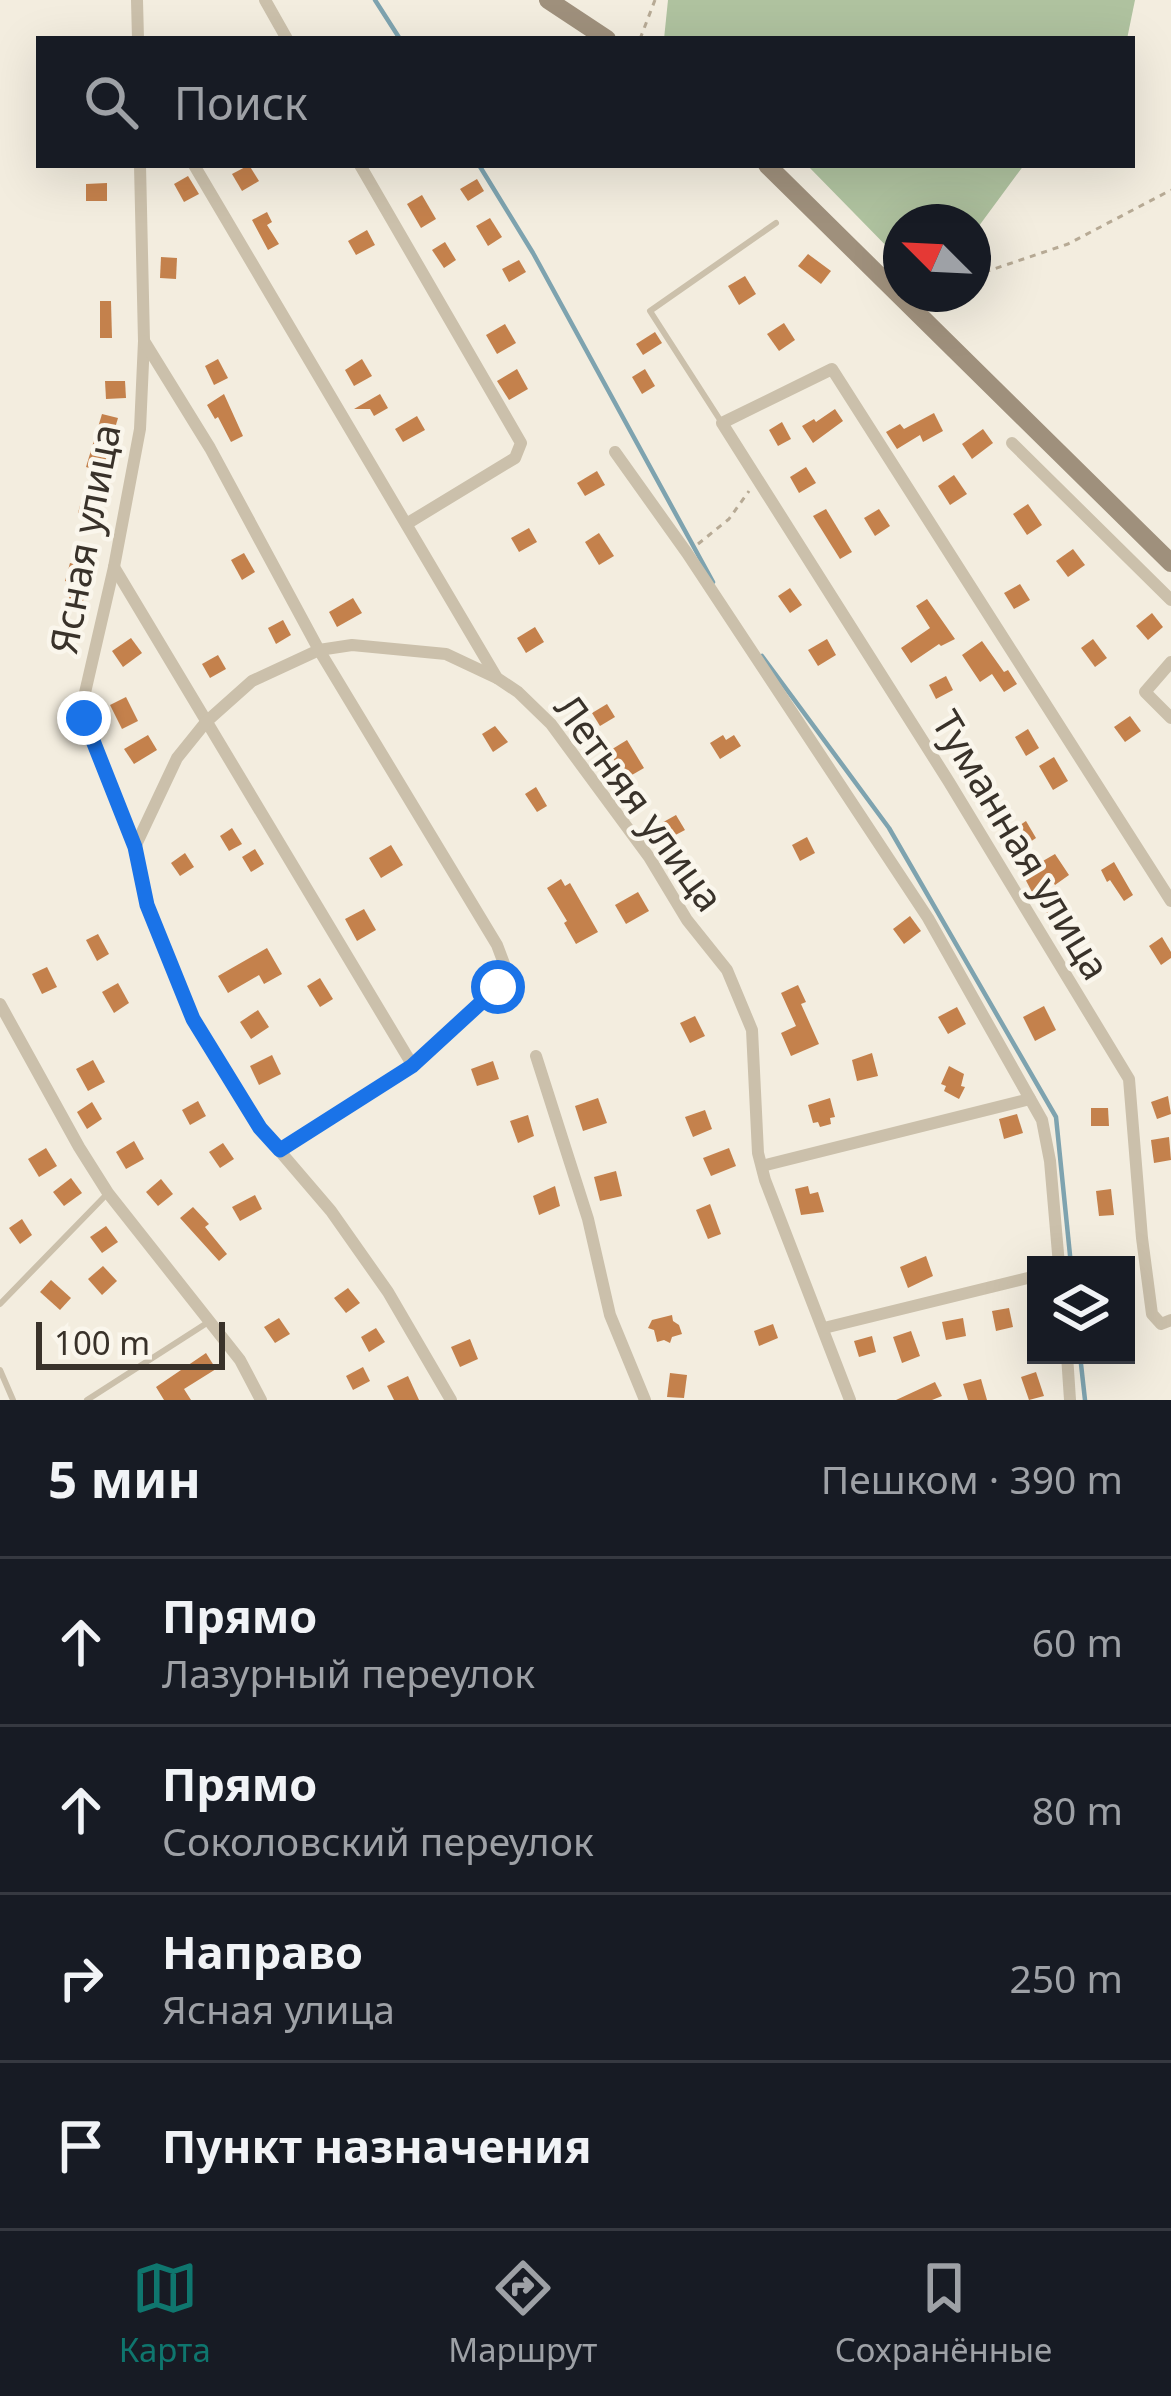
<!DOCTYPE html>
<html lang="ru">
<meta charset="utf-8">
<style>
:root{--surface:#171b24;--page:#242831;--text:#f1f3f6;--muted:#9ea1a6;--line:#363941;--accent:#0f766e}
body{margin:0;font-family:"Noto Sans",sans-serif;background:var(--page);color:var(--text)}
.controls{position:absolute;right:36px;bottom:36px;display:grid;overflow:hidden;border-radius:0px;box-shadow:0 12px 48px #0002}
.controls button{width:108px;height:108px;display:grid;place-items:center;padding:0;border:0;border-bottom:3px solid var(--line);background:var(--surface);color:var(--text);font:60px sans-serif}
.compass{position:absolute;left:883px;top:204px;width:108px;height:108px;border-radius:50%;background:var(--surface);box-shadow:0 12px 48px #0002;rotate:294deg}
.scale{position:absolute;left:36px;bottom:30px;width:189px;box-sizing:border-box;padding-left:12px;border:6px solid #39322a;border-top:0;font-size:33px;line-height:42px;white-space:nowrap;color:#39322a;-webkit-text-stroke:9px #faf6ec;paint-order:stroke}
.stop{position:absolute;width:36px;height:36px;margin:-27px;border:9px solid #1a73e8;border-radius:50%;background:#fff}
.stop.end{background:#1a73e8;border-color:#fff;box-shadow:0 3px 12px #0008}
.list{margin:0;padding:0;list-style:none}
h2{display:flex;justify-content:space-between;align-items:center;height:156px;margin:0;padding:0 48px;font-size:51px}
h2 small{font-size:39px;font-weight:400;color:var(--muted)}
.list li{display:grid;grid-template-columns:78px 1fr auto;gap:36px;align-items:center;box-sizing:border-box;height:168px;padding:0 48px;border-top:3px solid var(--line)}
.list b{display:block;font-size:45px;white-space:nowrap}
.list p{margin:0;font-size:39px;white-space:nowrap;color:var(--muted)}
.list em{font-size:39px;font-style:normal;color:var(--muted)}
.icon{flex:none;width:66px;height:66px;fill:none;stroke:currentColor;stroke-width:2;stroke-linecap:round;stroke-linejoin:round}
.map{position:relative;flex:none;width:1171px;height:1400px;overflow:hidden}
.search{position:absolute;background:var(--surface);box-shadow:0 12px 48px #0002;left:36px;right:36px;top:36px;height:132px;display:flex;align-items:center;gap:30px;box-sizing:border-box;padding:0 42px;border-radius:0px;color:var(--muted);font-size:45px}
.sheet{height:828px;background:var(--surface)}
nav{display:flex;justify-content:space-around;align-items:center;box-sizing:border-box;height:168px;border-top:3px solid var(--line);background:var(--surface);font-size:33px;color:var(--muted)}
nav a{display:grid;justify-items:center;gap:6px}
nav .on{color:var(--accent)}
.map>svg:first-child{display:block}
</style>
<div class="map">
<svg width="1171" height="1400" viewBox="0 0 1171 1400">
<rect width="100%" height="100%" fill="#f3eddf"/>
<!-- green -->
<g fill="#afc29f">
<polygon points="668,0 1135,0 1127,39 664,39"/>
<polygon points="807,165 1024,165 973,234 973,222 901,222 901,261"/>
</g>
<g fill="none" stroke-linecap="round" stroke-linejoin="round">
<!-- stream -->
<g stroke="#7ea3af" stroke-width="4.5">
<polyline points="375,0 400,39"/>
<polyline points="479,165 533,253 713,582"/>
<polyline points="762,656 889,828 1056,1117 1071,1265"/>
<polyline points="1080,1355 1085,1400"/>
</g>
</g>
<!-- building -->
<g fill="#c4814c">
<polygon points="249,165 259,181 242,191 232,174"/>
<polygon points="188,176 199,194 184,202 174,184"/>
<polygon points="477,179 484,191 468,201 460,189"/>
<polygon points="107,183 107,201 86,201 86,184"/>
<polygon points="422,195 436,219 421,228 407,204"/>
<polygon points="267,212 272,222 267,225 279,244 268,250 252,220"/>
<polygon points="490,218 502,237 488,246 476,226"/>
<polygon points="367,230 375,245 356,255 348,241"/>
<polygon points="445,242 456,260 444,268 432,250"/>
<polygon points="808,254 831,271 821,284 798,266"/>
<polygon points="161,257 177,258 176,279 160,278"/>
<polygon points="519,260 526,272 509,282 502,269"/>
<polygon points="745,276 756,294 739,305 728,286"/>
<polygon points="100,301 111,301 112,338 100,338"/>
<polygon points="784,323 795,340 779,351 767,334"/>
<polygon points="505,324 516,343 497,354 486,335"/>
<polygon points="655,332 662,343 643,355 636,344"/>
<polygon points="218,359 228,378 214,385 205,366"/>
<polygon points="362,359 372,376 354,386 345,370"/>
<polygon points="517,369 528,389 509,400 497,381"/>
<polygon points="645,369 655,386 642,394 632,377"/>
<polygon points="105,381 125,381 126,398 106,399"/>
<polygon points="224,394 243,436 231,442 218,417 215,419 207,405"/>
<polygon points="380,394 388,408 374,416 370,409 354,409"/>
<polygon points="835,409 843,421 813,443 802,426 814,419 816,422"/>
<polygon points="934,413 943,431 923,442 920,435 897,449 886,432 900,424 904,429"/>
<polygon points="102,414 118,418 102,472 86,467"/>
<polygon points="417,416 425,430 403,442 395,429"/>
<polygon points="782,422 791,439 778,446 769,430"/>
<polygon points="983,429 993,443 972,459 962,444"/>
<polygon points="806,467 816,483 799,493 790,477"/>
<polygon points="597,471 605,485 585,496 577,483"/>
<polygon points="954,475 967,494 950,505 938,486"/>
<polygon points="83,494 101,499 96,517 78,513"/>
<polygon points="1028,504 1042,525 1027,535 1013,514"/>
<polygon points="826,509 852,552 840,559 813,516"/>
<polygon points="879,509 890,526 875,536 864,518"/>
<polygon points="529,528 537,542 519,552 511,538"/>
<polygon points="599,533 614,556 599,565 585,542"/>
<polygon points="1073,549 1085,565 1068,577 1056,561"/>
<polygon points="244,553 255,572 242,580 231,560"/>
<polygon points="70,563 90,569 81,611 67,609 72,583 65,581"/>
<polygon points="1020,584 1030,600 1014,609 1004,593"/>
<polygon points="790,588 802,605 790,613 778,596"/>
<polygon points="353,598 362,613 337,627 329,612"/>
<polygon points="927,599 955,639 941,646 939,644 911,663 901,648 930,628 916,606"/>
<polygon points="1152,613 1163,627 1148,640 1136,626"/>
<polygon points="283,620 291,635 276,644 268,628"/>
<polygon points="535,627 544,642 526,653 517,638"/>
<polygon points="131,638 142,653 123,667 112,651"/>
<polygon points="827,639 836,655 818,666 808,650"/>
<polygon points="1093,639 1107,658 1095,667 1081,648"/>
<polygon points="982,641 1004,672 1008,670 1017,684 1004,692 992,674 980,682 962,655"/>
<polygon points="218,655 226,669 210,678 202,664"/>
<polygon points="946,676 953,690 936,699 929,685"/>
<polygon points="126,697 138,721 122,729 110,705"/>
<polygon points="607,704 615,717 600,726 592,713"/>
<polygon points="1130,716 1141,731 1125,742 1114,727"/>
<polygon points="495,726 508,742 493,752 482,734"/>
<polygon points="1028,729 1039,748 1026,756 1015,737"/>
<polygon points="148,735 157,750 134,764 124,749"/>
<polygon points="723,735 726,740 734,735 741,746 720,759 710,743"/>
<polygon points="627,740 644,768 625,779 609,751"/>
<polygon points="1054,757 1068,781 1053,790 1039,766"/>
<polygon points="976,767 987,782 974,792 963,777"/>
<polygon points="536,787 547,806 537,812 525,794"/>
<polygon points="676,815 685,830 666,840 658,825"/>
<polygon points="1026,821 1036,838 1024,846 1014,829"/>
<polygon points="232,828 242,844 229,851 220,836"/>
<polygon points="807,837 815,853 800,861 792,845"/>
<polygon points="391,845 403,865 381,878 369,858"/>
<polygon points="255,849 264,864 251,872 242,857"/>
<polygon points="185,853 194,867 180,876 171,863"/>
<polygon points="1055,854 1069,875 1055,885 1052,881 1032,892 1022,873"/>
<polygon points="1114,862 1133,895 1124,901 1110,880 1107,882 1101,870"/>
<polygon points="561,879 565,886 570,883 598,932 576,944 564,923 567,921 547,888"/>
<polygon points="638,892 649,911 626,924 615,905"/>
<polygon points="1059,904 1068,923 1056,930 1046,911"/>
<polygon points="364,909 376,930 357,941 345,919"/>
<polygon points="910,916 921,931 904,944 893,929"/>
<polygon points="98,934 109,954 97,961 86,940"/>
<polygon points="1162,937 1171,952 1171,958 1161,965 1149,946"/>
<polygon points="267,948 282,974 264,984 259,975 228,993 218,976"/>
<polygon points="47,967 57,987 42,994 32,974"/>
<polygon points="320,978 333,999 320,1007 307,986"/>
<polygon points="118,983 129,1003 114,1013 102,992"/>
<polygon points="798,985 806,1002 801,1004 819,1044 791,1056 781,1033 796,1026 781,993"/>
<polygon points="1044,1006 1056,1030 1035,1041 1023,1017"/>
<polygon points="957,1007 966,1024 948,1034 938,1017"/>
<polygon points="258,1010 269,1027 251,1039 240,1022"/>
<polygon points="695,1016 705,1036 690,1043 680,1023"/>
<polygon points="872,1053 878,1076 857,1081 852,1060"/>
<polygon points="272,1055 281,1074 259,1085 250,1066"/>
<polygon points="93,1060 105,1082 88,1091 76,1069"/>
<polygon points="493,1061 499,1079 477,1086 471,1069"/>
<polygon points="949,1066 964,1074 961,1086 965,1087 959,1099 944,1091 946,1086 941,1084"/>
<polygon points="1168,1096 1171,1114 1157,1119 1151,1102"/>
<polygon points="598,1098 607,1123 583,1131 575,1106"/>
<polygon points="830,1098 835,1117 830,1118 831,1124 820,1127 818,1122 813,1123 808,1105"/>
<polygon points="198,1101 206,1116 190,1125 182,1110"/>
<polygon points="92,1102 102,1119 87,1129 77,1112"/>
<polygon points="1091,1108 1108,1108 1109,1126 1091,1126"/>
<polygon points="705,1110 712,1129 693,1137 685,1117"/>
<polygon points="1017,1114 1023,1133 1004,1139 999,1119"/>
<polygon points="528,1115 534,1136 518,1143 510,1121"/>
<polygon points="1169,1137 1171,1160 1154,1163 1151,1140"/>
<polygon points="134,1141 144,1159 126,1169 116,1152"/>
<polygon points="223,1143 234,1159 220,1168 209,1152"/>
<polygon points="46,1148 57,1166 39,1177 28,1159"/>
<polygon points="729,1148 736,1166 711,1176 703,1158"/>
<polygon points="616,1171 622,1196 600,1201 594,1177"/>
<polygon points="71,1178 82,1193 64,1206 53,1192"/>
<polygon points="161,1179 173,1194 158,1206 146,1192"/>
<polygon points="555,1186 560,1206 539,1215 533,1196"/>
<polygon points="808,1186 810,1194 818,1192 824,1212 801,1215 795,1189"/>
<polygon points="1111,1189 1114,1215 1099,1216 1096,1191"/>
<polygon points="255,1195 262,1209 240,1221 232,1207"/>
<polygon points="710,1204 721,1234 708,1239 696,1210"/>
<polygon points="193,1207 209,1224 205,1227 227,1254 219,1261 180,1218"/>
<polygon points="22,1219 32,1235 20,1244 9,1228"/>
<polygon points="106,1226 118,1242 102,1253 90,1237"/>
<polygon points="926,1256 933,1276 908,1288 900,1267"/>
<polygon points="103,1266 117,1281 102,1295 88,1279"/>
<polygon points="51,1280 71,1298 60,1310 40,1292"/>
<polygon points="348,1288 360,1303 346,1313 334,1298"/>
<polygon points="1009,1308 1013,1327 996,1331 992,1311"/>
<polygon points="672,1315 673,1321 679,1325 682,1334 672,1337 670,1343 664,1340 657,1342 654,1330 648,1328 652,1320"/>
<polygon points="279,1318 290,1334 275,1343 264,1327"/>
<polygon points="963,1318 966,1336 946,1340 942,1322"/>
<polygon points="773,1324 778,1338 759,1346 754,1331"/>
<polygon points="376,1328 385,1342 369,1352 361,1337"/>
<polygon points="911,1331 920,1356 902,1363 893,1337"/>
<polygon points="872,1336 876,1352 859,1357 854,1341"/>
<polygon points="470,1339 478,1359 460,1367 451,1347"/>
<polygon points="206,1353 216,1369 184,1389 191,1400 164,1400 156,1387"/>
<polygon points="363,1367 370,1381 353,1390 346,1376"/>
<polygon points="1036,1372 1044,1396 1029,1400 1021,1377"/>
<polygon points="670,1373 687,1375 684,1398 667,1397"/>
<polygon points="408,1376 419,1400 394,1400 387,1386"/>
<polygon points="981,1379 987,1400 968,1400 963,1384"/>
<polygon points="935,1382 942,1396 932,1400 896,1400"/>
</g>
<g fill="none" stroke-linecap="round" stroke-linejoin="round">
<!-- path -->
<g stroke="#b7aa95" stroke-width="3" stroke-dasharray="6 6" stroke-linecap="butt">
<polyline points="640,39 655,0"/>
<polyline points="973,276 1068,244 1171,190"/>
<polyline points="925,302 935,294"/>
<polyline points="698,544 729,519 749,491"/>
</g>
<!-- lane -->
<g stroke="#cbc0ab" stroke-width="6">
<polyline points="722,423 650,311 776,223"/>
<polyline points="0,1304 106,1195"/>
<polyline points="0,1370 13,1400"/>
<polyline points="87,1400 210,1321"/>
</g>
<!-- street -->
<g stroke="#cbc0ab" stroke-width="12">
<polyline points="137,0 138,39"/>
<polyline points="265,0 287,39"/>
<polyline points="140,165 144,341 140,429 114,567 84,697 84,718 135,847 147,905 193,1019 260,1128 331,1211 388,1292 451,1400"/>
<polyline points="194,165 497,678 518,692 551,724 649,857 687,920 727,970 752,1030 758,1153 765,1180 850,1400"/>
<polyline points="360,165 521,443 515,458 408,523"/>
<polyline points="144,341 210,448 319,650 497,945 506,969 498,987 413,1066"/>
<polyline points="1012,443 1171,600"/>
<polyline points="615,452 687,553 928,918 1042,1120 1050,1161 1059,1265"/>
<polyline points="114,567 413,1066 279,1150"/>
<polyline points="1171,662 1145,692 1171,718"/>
<polyline points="135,847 177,758 206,722 252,681 319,650 352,645 446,654 497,678"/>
<polyline points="1171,901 832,369 722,423 949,782 1129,1079 1142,1238 1152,1314 1161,1324 1171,1320"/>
<polyline points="0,1004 79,1147 108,1193 240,1360 261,1400"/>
<polyline points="536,1056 588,1219 610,1315 645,1400"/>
<polyline points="762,1166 1030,1099"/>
<polyline points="824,1328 1036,1276"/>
<polyline points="1067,1355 1070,1400"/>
</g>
<!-- secondary -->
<g stroke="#9f907c" stroke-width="18">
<polyline points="548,0 607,39"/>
<polyline points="767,165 1171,563"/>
</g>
</g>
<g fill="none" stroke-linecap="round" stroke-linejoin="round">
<!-- route -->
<polyline stroke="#1a73e8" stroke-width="15" points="84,718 135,847 147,905 193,1019 260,1128 280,1150 412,1066 498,987"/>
</g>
<g text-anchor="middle" stroke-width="9" stroke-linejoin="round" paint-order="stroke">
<!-- street labels -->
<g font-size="39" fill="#39322a" stroke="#faf6ec">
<text transform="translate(85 539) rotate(-79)" y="14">Ясная улица</text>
<text transform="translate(639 803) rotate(54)" y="14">Летняя улица</text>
<text transform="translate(1021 845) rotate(59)" y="14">Туманная улица</text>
</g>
</g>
</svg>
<div class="controls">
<button><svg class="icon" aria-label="layers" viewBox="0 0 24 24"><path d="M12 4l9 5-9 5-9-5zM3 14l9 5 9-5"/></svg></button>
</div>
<svg class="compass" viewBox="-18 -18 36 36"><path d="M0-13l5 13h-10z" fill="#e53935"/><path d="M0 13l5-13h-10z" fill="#9ea1a6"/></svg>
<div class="scale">100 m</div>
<div class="stop" style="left:498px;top:987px"></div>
<div class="stop end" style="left:84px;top:718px"></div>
<div class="search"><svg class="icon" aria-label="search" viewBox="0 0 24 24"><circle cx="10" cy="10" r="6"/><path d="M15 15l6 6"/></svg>Поиск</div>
</div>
<section class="sheet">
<h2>5 мин<small>Пешком · 390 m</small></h2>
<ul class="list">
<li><svg class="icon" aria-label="ahead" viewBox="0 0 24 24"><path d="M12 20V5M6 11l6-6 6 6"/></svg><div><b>Прямо</b><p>Лазурный переулок</p></div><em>60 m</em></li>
<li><svg class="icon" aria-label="ahead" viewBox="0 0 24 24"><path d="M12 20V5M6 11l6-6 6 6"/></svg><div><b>Прямо</b><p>Соколовский переулок</p></div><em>80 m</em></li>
<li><svg class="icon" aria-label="right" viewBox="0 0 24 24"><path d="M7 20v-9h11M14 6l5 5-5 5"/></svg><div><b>Направо</b><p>Ясная улица</p></div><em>250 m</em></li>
<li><svg class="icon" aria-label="arrive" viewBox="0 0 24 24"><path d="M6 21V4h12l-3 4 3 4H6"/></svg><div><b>Пункт назначения</b></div></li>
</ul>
</section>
<nav>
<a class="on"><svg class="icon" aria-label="map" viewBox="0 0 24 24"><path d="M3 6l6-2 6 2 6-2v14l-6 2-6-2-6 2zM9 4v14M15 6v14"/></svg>Карта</a>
<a><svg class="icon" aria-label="directions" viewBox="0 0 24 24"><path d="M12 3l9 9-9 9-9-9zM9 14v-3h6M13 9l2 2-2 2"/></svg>Маршрут</a>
<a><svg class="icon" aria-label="saved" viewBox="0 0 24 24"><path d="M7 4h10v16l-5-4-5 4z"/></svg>Сохранённые</a>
</nav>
